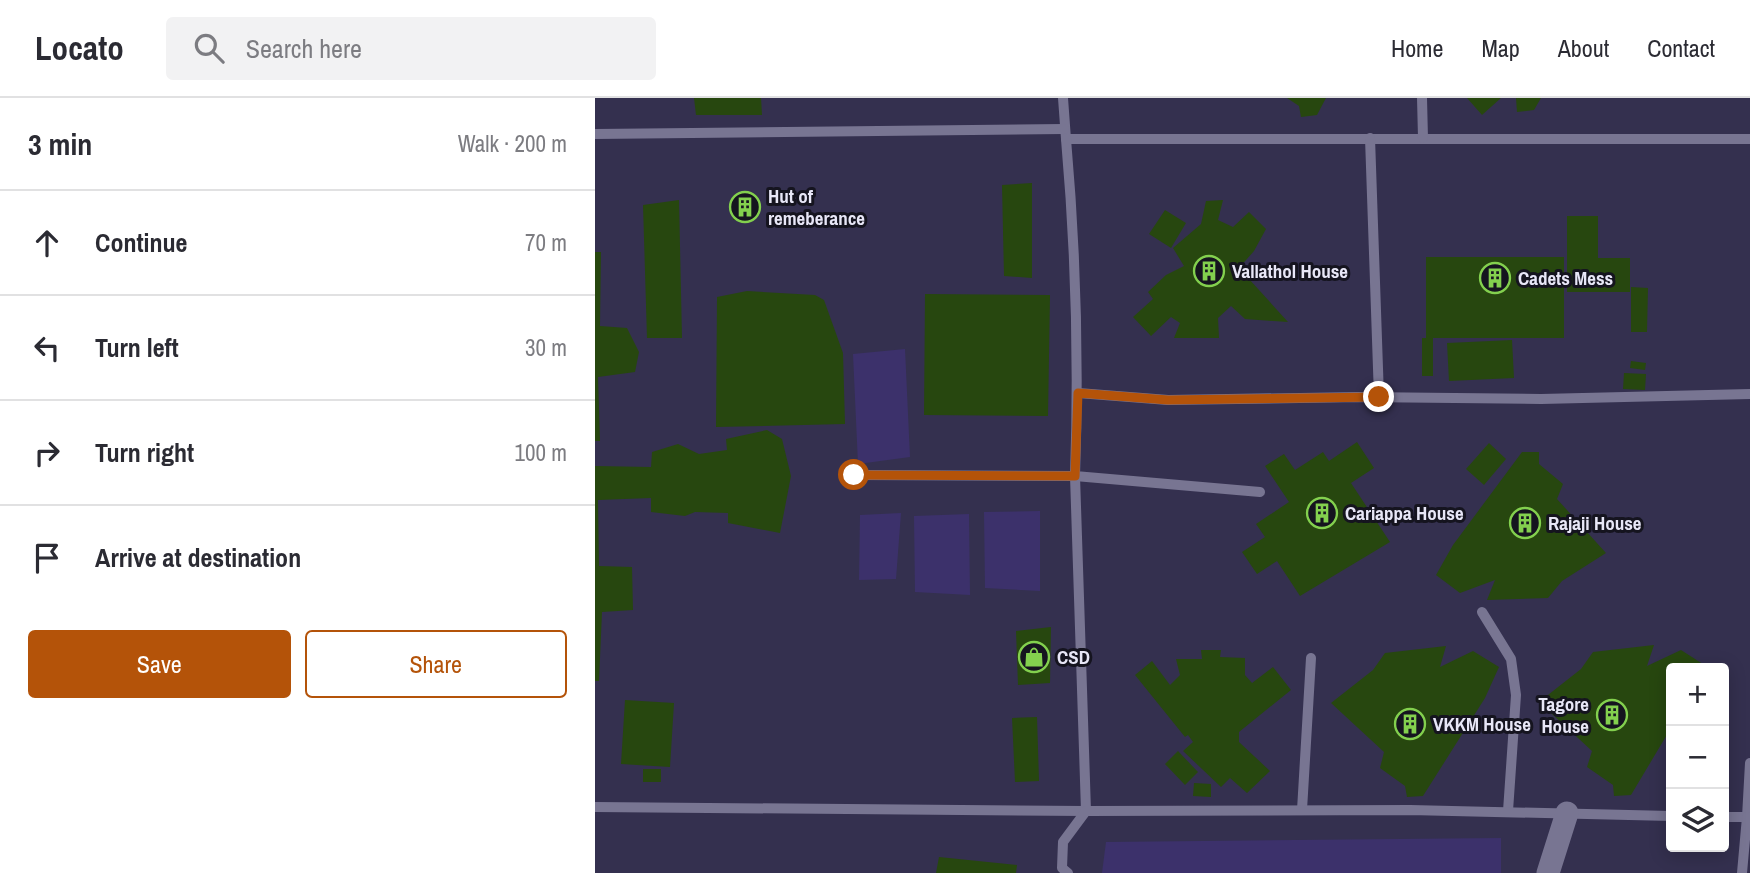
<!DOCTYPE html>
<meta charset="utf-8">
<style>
:root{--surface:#fff;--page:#f2f2f3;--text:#2b2b33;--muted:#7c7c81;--line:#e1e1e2;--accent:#b45309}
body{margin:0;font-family:"Archivo Narrow",sans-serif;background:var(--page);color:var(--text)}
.controls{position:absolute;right:21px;bottom:21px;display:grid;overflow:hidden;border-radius:7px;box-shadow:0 4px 18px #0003}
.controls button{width:63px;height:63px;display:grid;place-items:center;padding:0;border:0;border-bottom:2px solid var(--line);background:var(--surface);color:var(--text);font:35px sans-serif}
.stop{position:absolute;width:21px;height:21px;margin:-16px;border:5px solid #b45309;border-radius:50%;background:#fff}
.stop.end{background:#b45309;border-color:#fff;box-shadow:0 2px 7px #0008}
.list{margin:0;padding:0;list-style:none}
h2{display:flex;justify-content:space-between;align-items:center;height:91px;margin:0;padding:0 28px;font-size:30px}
h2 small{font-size:23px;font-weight:400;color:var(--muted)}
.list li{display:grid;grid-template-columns:46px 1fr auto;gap:21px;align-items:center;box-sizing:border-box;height:105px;padding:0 28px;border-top:2px solid var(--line)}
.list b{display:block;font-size:26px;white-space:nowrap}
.list em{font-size:23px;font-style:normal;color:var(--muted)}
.actions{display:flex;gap:14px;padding:21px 28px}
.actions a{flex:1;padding:16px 0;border:2px solid var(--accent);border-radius:7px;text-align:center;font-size:24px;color:var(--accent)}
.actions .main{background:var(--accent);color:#fff}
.icon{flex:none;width:38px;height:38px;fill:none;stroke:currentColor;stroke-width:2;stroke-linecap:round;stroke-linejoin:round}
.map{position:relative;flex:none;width:1155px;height:775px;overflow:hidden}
header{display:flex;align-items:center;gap:42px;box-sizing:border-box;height:98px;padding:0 35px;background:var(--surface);border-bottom:2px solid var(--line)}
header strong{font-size:33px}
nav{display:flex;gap:38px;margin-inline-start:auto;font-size:24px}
.search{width:490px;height:63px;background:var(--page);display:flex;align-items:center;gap:18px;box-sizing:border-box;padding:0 24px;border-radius:7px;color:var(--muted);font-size:26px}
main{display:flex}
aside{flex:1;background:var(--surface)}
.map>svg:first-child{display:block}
</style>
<header>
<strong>Locato</strong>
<div class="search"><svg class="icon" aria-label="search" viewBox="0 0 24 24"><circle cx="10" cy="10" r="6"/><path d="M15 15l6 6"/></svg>Search here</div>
<nav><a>Home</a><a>Map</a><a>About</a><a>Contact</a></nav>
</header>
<main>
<aside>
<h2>3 min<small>Walk · 200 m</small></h2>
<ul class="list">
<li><svg class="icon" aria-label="ahead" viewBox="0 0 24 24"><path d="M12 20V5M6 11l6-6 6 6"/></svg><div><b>Continue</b></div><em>70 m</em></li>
<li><svg class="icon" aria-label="left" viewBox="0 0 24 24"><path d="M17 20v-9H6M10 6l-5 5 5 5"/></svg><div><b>Turn left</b></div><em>30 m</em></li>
<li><svg class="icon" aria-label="right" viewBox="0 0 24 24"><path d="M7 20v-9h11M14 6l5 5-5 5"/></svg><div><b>Turn right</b></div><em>100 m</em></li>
<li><svg class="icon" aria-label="arrive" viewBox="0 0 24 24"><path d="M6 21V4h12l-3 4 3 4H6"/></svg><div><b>Arrive at destination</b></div></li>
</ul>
<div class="actions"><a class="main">Save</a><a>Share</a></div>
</aside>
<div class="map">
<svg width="1155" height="775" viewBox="0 0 1155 775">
<rect width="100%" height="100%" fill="#2c2942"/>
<!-- built -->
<path fill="#34304f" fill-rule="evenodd" d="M0,0H1155V775H0ZM1076,570H1129V749H1076Z"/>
<!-- green -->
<g fill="#3c316b">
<polygon points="310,251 315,359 263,366 258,256"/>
<polygon points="445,413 445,493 390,490 389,414"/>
<polygon points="306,415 301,481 264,482 265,417"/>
<polygon points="374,416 375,497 320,494 319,418"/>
<polygon points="906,740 906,775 507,775 511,744"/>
</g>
<!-- building -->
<g fill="#27470f">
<polygon points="99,0 166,0 167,17 101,17"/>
<polygon points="692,0 731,0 722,17 706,19 704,8"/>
<polygon points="872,0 906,0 887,17"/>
<polygon points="921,0 946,0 939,12 922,14"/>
<polygon points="437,85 437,180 409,178 407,87"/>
<polygon points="138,97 162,97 161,121 138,122"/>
<polygon points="84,102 87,240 52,240 48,107"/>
<polygon points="628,102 623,122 638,129 654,114 671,131 659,153 644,170 693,224 650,221 636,208 623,220 624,240 579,240 585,225 576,219 556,238 538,219 558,201 553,194 571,177 589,168 578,150 606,126 611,103"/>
<polygon points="570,112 591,125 576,150 554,136"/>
<polygon points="972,118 1003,118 1003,160 1035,160 1035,194 972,194"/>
<polygon points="0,154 6,154 5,228 32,230 44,254 40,274 3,279 5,343 0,343"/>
<polygon points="831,159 969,159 969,240 838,240 838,278 827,278 827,240 831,240"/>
<polygon points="1036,189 1053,190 1052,234 1036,234"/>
<polygon points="152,193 220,197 229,202 248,255 250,326 121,329 122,199"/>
<polygon points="330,196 455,197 453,318 329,317"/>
<polygon points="917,242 919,280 854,283 852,245"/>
<polygon points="1036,263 1051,265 1050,272 1035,270"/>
<polygon points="1029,275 1051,276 1050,292 1028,291"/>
<polygon points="172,332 187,341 196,378 185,435 133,425 133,415 100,414 90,418 56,414 56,400 3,402 4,468 37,469 38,512 7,514 4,583 0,583 0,368 56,369 57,354 83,346 104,356 132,352 131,341"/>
<polygon points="762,344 779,370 756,385 795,444 705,498 682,463 662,476 647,454 670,439 661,426 694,404 670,368 689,356 700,372 728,354 734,363"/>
<polygon points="894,345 911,361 889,387 871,371"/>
<polygon points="927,354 944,354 944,366 968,386 962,401 1011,455 967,483 953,500 892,502 900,482 865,495 841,477 858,447"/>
<polygon points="456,529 455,585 423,587 421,533"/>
<polygon points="1059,547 1052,568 1086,552 1111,568 1110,570 1076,570 1076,630 1036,697 1019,698 1018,687 992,669 997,653 944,604 986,571 998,554"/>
<polygon points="851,548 845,569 878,553 904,569 890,600 828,698 812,699 810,688 785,670 789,654 736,605 778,572 790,555"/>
<polygon points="606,552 626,552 625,559 650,560 650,577 657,585 678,569 696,592 644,634 644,644 675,673 652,695 635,680 626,689 588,653 598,644 593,637 590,639 540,577 557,563 575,587 585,577 581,561 607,561"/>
<polygon points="30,602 79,605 75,669 26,666"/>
<polygon points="442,619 444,683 420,684 417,620"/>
<polygon points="583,653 603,674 590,687 570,666"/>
<rect x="48" y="671" width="18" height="13"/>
<polygon points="599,685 616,686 616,699 598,698"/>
<polygon points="344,759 422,767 421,775 341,775"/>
</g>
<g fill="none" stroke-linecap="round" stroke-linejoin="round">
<!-- service -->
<g stroke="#787592" stroke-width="10">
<polyline points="468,0 471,41 1155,41"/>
<polyline points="827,0 828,40"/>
<polyline points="0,36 469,31"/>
<polyline points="775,40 784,299"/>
<path d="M471,41C481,154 484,265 480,378L665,394"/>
<polyline points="483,295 573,302 765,299 946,301 1155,296"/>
<polyline points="887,514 916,561 921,597 913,713"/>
<polyline points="0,709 491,713 480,378 259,377"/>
<polyline points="707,712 716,560"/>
<polyline points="1129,719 1152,719 1155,665"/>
<polyline points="473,775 467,770 468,744 491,713 815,712 1076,718"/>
<polyline points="1147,775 1152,719"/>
</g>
<!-- minor -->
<polyline stroke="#787592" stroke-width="23" points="953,775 972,715"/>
</g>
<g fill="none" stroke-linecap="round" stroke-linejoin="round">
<!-- route -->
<polyline stroke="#b45309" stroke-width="9" points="259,377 480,378 483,295 573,302 784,299"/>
</g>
<!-- icons -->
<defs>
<g id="building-ring" transform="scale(1.575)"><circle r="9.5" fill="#15141f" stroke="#83d04e" stroke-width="1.5"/><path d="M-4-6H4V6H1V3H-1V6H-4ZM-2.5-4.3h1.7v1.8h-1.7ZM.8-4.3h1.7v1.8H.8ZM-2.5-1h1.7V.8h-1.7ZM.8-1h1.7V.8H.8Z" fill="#83d04e"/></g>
<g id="shop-ring" transform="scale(1.575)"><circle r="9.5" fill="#15141f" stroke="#83d04e" stroke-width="1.5"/><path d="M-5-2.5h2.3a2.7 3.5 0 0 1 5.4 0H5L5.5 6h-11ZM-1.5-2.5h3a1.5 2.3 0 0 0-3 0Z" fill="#83d04e"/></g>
</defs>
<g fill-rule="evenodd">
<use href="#building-ring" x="150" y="109"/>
<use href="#building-ring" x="614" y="173"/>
<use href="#building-ring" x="900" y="180"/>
<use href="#building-ring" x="727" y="415"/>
<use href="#building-ring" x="930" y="425"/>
<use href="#shop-ring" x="439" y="559"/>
<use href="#building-ring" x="1017" y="617"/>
<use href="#building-ring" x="815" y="626"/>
</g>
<g text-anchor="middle" stroke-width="6" stroke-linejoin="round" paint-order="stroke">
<!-- poi labels -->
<g font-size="19" font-weight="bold" fill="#e8e7f7" stroke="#15141f" text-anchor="start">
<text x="173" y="105">Hut of<tspan x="173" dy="22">remeberance</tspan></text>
<text x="637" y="180">Vallathol House</text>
<text x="923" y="187">Cadets Mess</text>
<text x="750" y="422">Cariappa House</text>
<text x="953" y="432">Rajaji House</text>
<text x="462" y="566">CSD</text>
<text x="994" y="613" text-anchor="end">Tagore<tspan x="994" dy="22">House</tspan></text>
<text x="838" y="633">VKKM House</text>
</g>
</g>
</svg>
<div class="controls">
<button>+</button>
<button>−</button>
<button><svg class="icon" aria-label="layers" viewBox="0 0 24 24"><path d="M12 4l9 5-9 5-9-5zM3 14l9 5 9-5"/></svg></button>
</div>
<div class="stop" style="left:259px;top:377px"></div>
<div class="stop end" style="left:784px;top:299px"></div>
</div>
</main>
